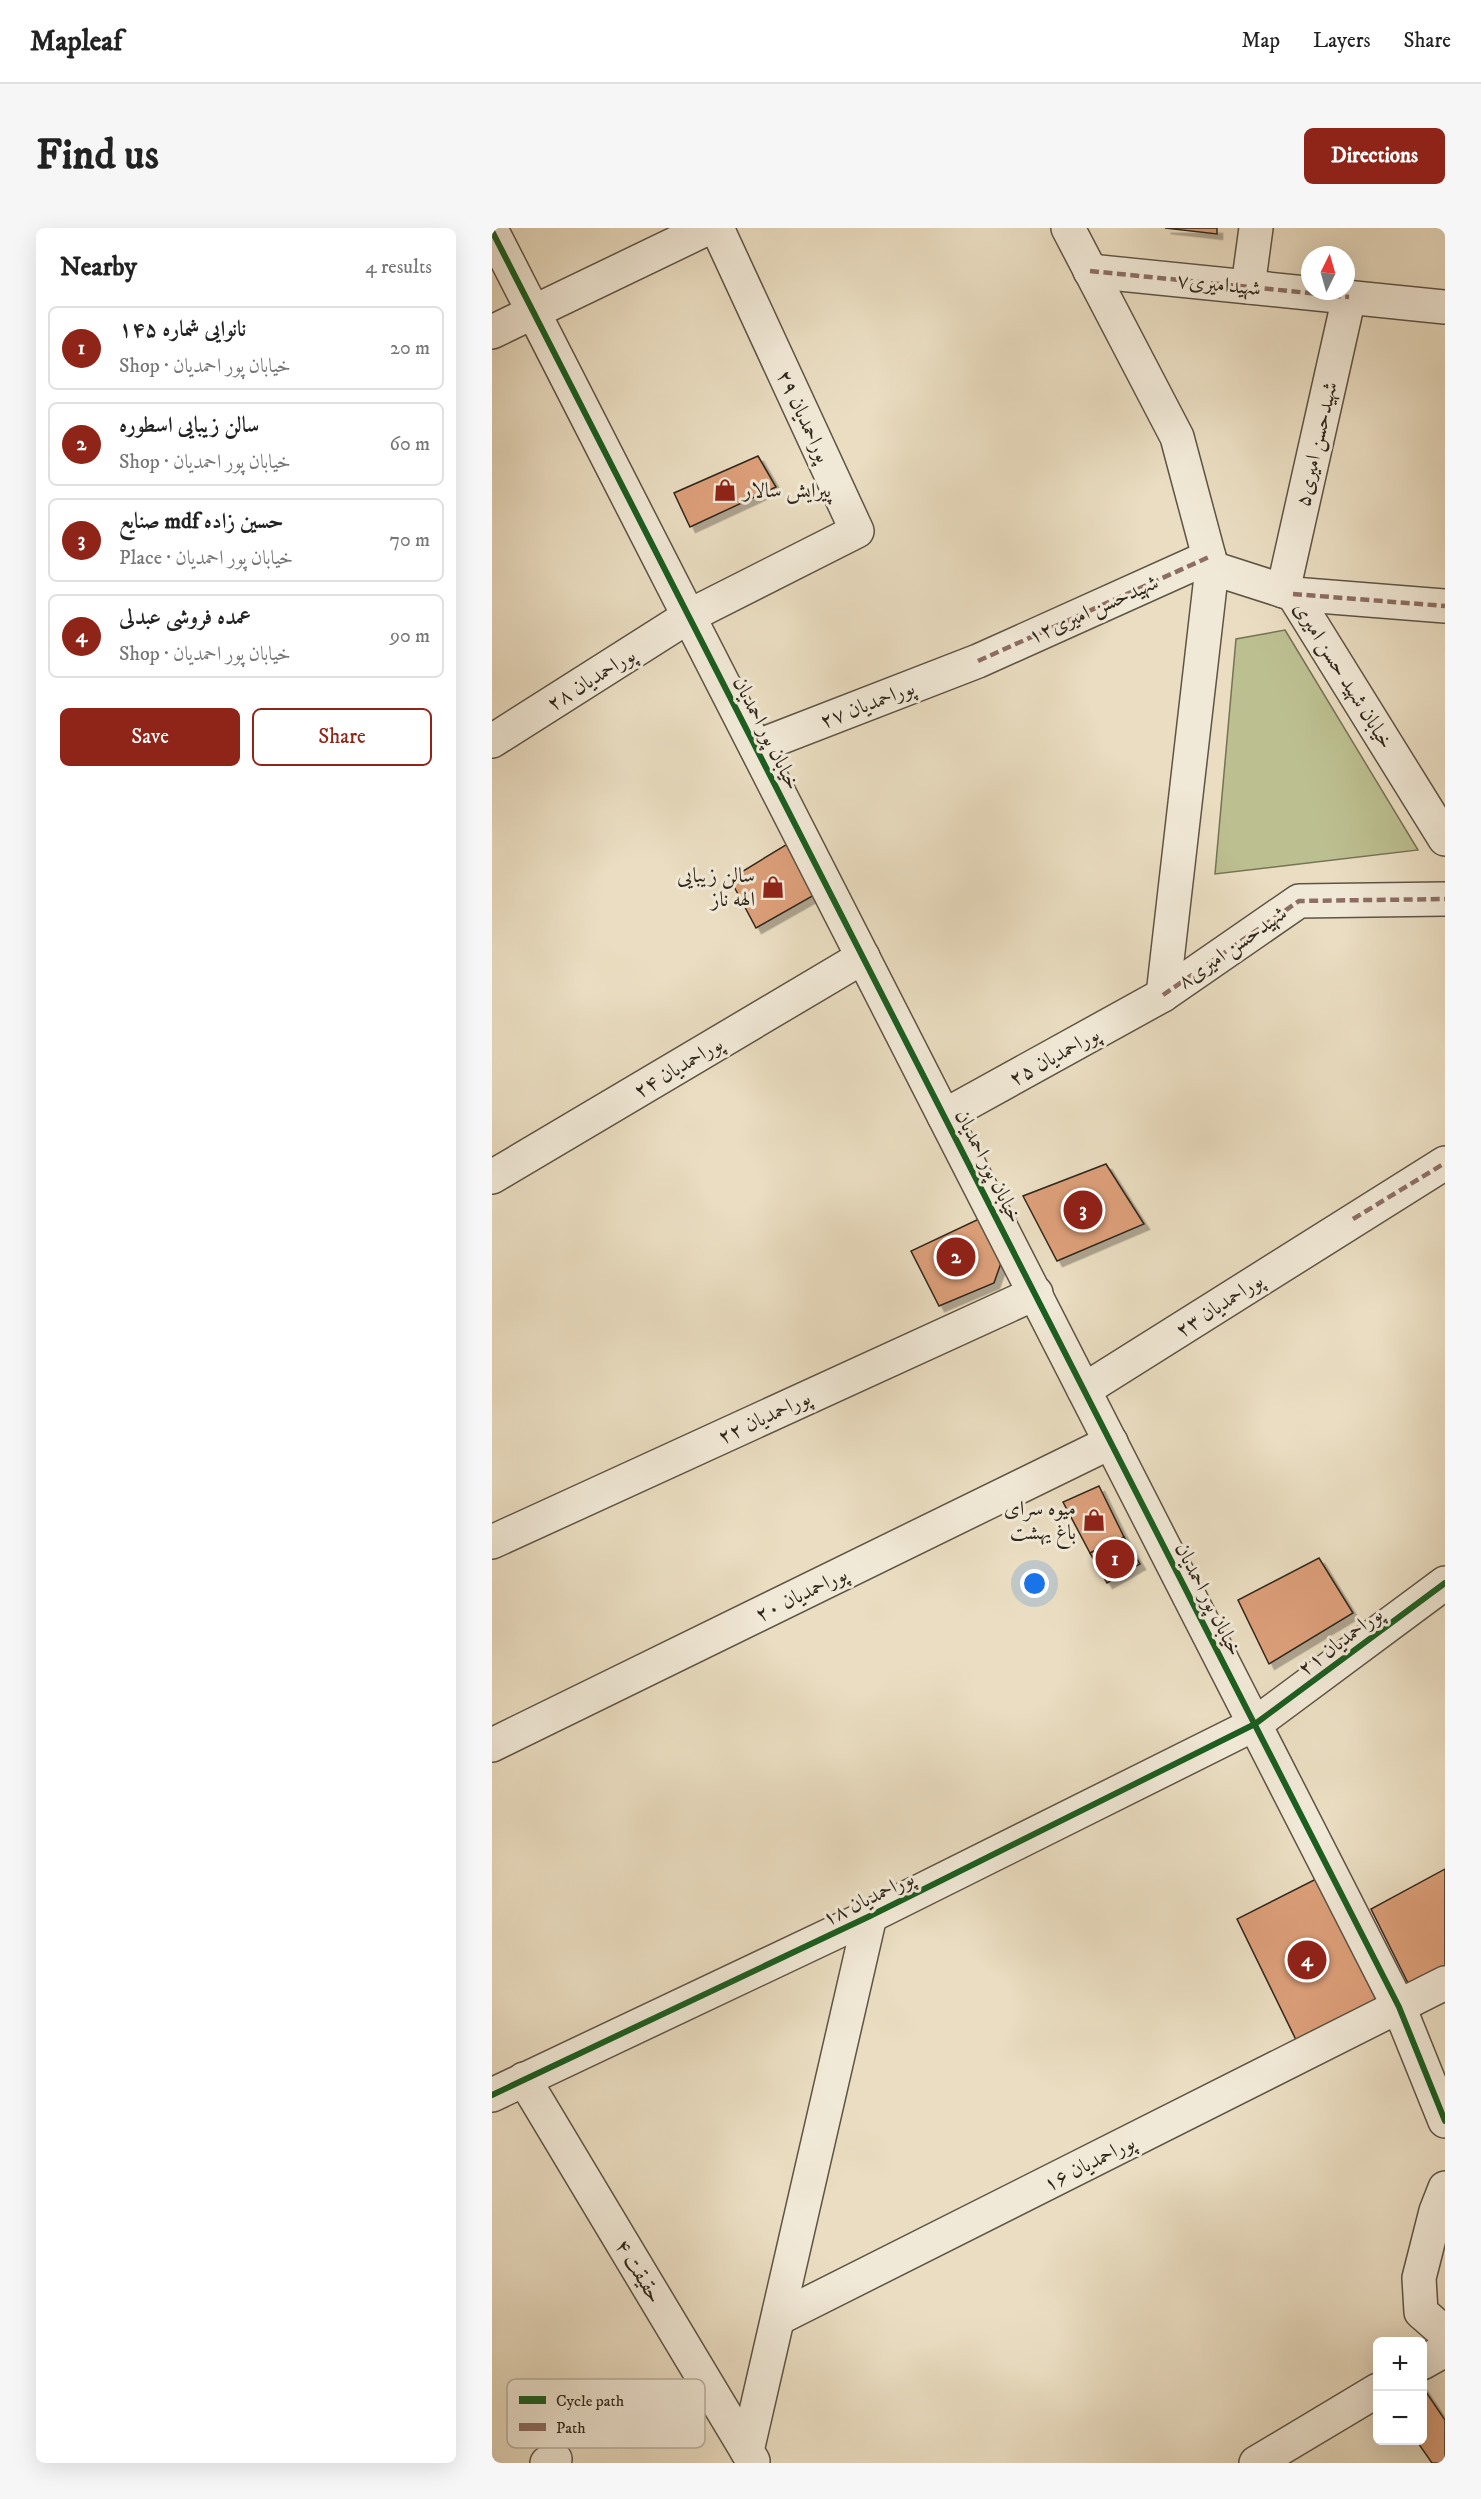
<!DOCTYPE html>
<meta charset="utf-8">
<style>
:root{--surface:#fff;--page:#f6f6f6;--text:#222;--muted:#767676;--line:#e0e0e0;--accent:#8f2418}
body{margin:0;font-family:"IM FELL DW Pica",Amiri,serif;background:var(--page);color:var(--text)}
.controls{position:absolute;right:18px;bottom:18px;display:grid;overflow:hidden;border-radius:9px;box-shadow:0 6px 24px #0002}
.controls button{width:54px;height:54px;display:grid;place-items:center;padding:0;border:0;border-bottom:2px solid var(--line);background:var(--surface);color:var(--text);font:30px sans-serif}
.compass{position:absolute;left:809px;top:18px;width:54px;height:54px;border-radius:50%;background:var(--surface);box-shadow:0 6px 24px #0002;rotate:5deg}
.you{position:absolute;left:543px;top:1356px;width:21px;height:21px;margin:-15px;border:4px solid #fff;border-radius:50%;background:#1a73e8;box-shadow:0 0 0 9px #1a73e833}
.badge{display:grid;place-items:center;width:39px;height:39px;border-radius:50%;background:var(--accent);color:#fff;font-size:20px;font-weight:700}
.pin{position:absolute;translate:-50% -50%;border:3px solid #fff;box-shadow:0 2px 6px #0006}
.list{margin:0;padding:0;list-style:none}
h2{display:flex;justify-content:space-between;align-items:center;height:78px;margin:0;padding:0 24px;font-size:26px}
h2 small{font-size:20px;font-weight:400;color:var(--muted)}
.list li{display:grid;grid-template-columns:39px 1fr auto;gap:18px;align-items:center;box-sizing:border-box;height:84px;margin:0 12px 12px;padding:0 12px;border:2px solid var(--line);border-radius:9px}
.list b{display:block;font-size:22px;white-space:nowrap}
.list p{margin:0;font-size:20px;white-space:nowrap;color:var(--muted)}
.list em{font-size:20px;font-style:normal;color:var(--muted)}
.actions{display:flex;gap:12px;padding:18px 24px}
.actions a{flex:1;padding:14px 0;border:2px solid var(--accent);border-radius:9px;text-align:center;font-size:21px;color:var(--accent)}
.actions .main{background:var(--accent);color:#fff}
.map{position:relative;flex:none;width:953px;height:2235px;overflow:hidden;border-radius:9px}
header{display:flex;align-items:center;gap:36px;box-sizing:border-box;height:84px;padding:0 30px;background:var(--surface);border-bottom:2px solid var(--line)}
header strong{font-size:28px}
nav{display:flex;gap:33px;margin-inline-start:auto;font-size:21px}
.intro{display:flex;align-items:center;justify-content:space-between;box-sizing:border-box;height:144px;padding:0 36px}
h1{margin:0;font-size:42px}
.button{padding:15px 27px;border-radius:9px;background:var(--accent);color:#fff;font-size:21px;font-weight:700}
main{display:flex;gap:36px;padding:0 36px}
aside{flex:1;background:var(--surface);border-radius:9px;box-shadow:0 6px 24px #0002}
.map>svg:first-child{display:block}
</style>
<header>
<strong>Mapleaf</strong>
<nav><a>Map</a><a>Layers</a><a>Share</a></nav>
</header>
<div class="intro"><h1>Find us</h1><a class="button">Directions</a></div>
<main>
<aside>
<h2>Nearby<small>4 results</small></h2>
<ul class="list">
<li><span class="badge">1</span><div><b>نانوایی شماره ۱۴۵</b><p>Shop · خیابان پور احمدیان</p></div><em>20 m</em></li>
<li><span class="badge">2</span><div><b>سالن زیبایی اسطوره</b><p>Shop · خیابان پور احمدیان</p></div><em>60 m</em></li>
<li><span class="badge">3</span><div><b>صنایع mdf حسین زاده</b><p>Place · خیابان پور احمدیان</p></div><em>70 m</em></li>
<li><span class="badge">4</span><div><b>عمده فروشی عبدلی</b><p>Shop · خیابان پور احمدیان</p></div><em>90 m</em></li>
</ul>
<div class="actions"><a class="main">Save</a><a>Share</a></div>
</aside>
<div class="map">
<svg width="953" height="2235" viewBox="0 0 953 2235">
<defs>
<filter id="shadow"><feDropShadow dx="5.5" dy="5.5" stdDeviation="0" flood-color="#0004"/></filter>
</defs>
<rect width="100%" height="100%" fill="#eaddc1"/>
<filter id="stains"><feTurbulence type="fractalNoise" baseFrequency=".00333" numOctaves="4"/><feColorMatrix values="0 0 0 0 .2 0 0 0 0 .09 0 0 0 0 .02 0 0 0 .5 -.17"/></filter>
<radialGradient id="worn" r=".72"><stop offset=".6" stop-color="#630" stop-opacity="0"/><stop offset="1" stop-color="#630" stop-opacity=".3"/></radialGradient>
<!-- green -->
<polygon fill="#bcbf90" stroke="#767356" stroke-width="1.5" points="793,402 926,622 723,646 744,411"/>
<!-- building -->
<g fill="#dc9f79" stroke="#30271c" stroke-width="1.5" filter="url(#shadow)">
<polygon points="673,0 725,0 725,6"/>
<polygon points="266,228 284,259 198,299 182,265"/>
<polygon points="297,615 324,666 264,700 238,651"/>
<polygon points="614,936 652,996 565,1033 531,968"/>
<polygon points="489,990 509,1035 502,1055 447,1078 419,1023"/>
<polygon points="607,1258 632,1309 598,1325 571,1274"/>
<polygon points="632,1309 648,1336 615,1355 598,1325"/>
<polygon points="827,1330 861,1385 777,1436 746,1372"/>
<polygon points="953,1641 953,1738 919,1761 879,1681"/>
<polygon points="828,1649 885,1774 807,1818 745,1691"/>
<polygon points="930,2158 953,2192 953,2235 940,2235 924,2212 930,2212"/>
</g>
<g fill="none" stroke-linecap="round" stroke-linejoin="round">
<!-- minor casing -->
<g stroke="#5e5445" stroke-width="36">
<g id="minor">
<polyline points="576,0 685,209 720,340 801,366 953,378"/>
<polyline points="598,43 953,79"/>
<polyline points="756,59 764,0"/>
<polyline points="0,104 216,0"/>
<polyline points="791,363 857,69"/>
<polyline points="801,366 953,611"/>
<polyline points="0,513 197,388 365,303 225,0"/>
<polyline points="264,519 486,433 717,329"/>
<polyline points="671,767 720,340"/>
<polyline points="452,888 671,767 807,673 953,671"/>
<polyline points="0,949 371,729"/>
<polyline points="592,1162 953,935"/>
<polyline points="0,1314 544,1065"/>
<polyline points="0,1517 619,1214"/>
<polyline points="32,1851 261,2233"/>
<polyline points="0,1867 378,1688 763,1496 953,1355"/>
<polyline points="287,2090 953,1755"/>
<polyline points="255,2223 378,1688"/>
<polyline points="55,2235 63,2231"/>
</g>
</g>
<!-- tertiary casing -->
<g stroke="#5e5445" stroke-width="36">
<g id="tertiary">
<polyline points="0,3 907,1779 953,1893"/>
<polyline points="953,1960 944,1983 927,2050 929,2084 953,2105"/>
<polyline points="930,2135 953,2122"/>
<polyline points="764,2235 886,2162"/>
</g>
</g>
<!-- minor -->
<use href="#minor" stroke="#f1e9d7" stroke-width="33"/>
<!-- tertiary -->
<use href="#tertiary" stroke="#f1e9d7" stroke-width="33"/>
<!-- quiet -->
<g stroke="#8d6e63" stroke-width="4.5" stroke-dasharray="9 4.5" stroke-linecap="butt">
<polyline points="598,43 857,69"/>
<polyline points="801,366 953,378"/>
<polyline points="486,433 717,329"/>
<polyline points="671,767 807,673 953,671"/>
<polyline points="861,991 953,935"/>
</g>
<!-- cycleway casing -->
<g stroke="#f1e9d7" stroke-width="10">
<g id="cycleway">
<polyline points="0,3 907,1779 953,1893"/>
<polyline points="0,1867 378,1688 763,1496 953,1355"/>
</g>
</g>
<!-- cycleway -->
<use href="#cycleway" stroke="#1b5e20" stroke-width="6"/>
</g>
<!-- icons -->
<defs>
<g id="shop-bare" transform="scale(1.8)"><path d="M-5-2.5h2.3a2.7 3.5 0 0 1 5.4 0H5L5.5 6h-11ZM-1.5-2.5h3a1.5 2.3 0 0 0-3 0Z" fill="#8f2418" stroke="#f1e9d7" stroke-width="2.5" paint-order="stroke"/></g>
</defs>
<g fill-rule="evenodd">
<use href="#shop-bare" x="233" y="262"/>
<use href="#shop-bare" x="281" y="659"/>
<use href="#shop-bare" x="602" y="1292"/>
</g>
<g text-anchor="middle" stroke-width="6" stroke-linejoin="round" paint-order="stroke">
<!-- street labels -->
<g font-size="21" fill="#30271c" stroke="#f1e9d7">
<text transform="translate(727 56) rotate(6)" y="7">شهیدامیری۷</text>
<text transform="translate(312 188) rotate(65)" y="7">پوراحمدیان ۲۹</text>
<text transform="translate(824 216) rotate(-77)" y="7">شهیدحسن امیری۵</text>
<text transform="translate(601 381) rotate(-24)" y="7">شهیدحسن امیری۱۲</text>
<text transform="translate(852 447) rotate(58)" y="7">خیابان شهید حسن امیری</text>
<text transform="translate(99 451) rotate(-32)" y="7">پوراحمدیان ۲۸</text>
<text transform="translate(375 476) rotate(-21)" y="7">پوراحمدیان ۲۷</text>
<text transform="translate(275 505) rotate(63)" y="7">خیابان پور احمدیان</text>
<text transform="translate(740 719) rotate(-35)" y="7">شهیدحسن امیری۸</text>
<text transform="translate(562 828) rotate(-29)" y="7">پوراحمدیان ۲۵</text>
<text transform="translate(186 839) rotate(-31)" y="7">پوراحمدیان ۲۴</text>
<text transform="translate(497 938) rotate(63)" y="7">خیابان پور احمدیان</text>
<text transform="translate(727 1077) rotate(-33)" y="7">پوراحمدیان ۲۳</text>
<text transform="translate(272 1189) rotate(-25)" y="7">پوراحمدیان ۲۲</text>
<text transform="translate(309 1366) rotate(-26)" y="7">پوراحمدیان ۲۰</text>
<text transform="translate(717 1371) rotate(63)" y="7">خیابان پور احمدیان</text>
<text transform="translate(848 1413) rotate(-37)" y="7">پوراحمدیان ۲۱</text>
<text transform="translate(376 1670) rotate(-26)" y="7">پوراحمدیان ۱۸</text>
<text transform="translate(597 1935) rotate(-27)" y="7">پوراحمدیان ۱۶</text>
<text transform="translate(147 2043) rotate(59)" y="7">حقیقت ۴</text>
</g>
<!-- poi labels -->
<g font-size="21" fill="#30271c" stroke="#f1e9d7" text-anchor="end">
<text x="251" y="269" text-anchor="start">پیرایش سالار</text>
<text x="263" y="654">سالن زیبایی<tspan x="263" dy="24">الهه ناز</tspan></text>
<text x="584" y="1287">میوه سرای<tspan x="584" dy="24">باغ یهشت</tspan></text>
</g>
</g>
<!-- legend -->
<rect x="15" y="2151" width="198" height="69" rx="9" fill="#f1e9d7" stroke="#b7af9f" stroke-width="1.5"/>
<rect x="27" y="2168" width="27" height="8" fill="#1b5e20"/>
<rect x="27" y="2195" width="27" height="8" fill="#8d6e63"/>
<g font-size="16" fill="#30271c">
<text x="64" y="2178">Cycle path</text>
<text x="64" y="2205">Path</text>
</g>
<rect width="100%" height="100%" filter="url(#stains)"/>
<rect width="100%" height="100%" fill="url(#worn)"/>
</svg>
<div class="controls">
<button>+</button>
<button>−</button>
</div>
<svg class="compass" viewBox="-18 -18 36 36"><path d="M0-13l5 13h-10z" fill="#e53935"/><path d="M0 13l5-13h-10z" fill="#767676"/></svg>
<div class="you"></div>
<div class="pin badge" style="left:623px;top:1331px">1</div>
<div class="pin badge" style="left:464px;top:1029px">2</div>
<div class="pin badge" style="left:591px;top:982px">3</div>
<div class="pin badge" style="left:815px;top:1732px">4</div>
</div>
</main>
